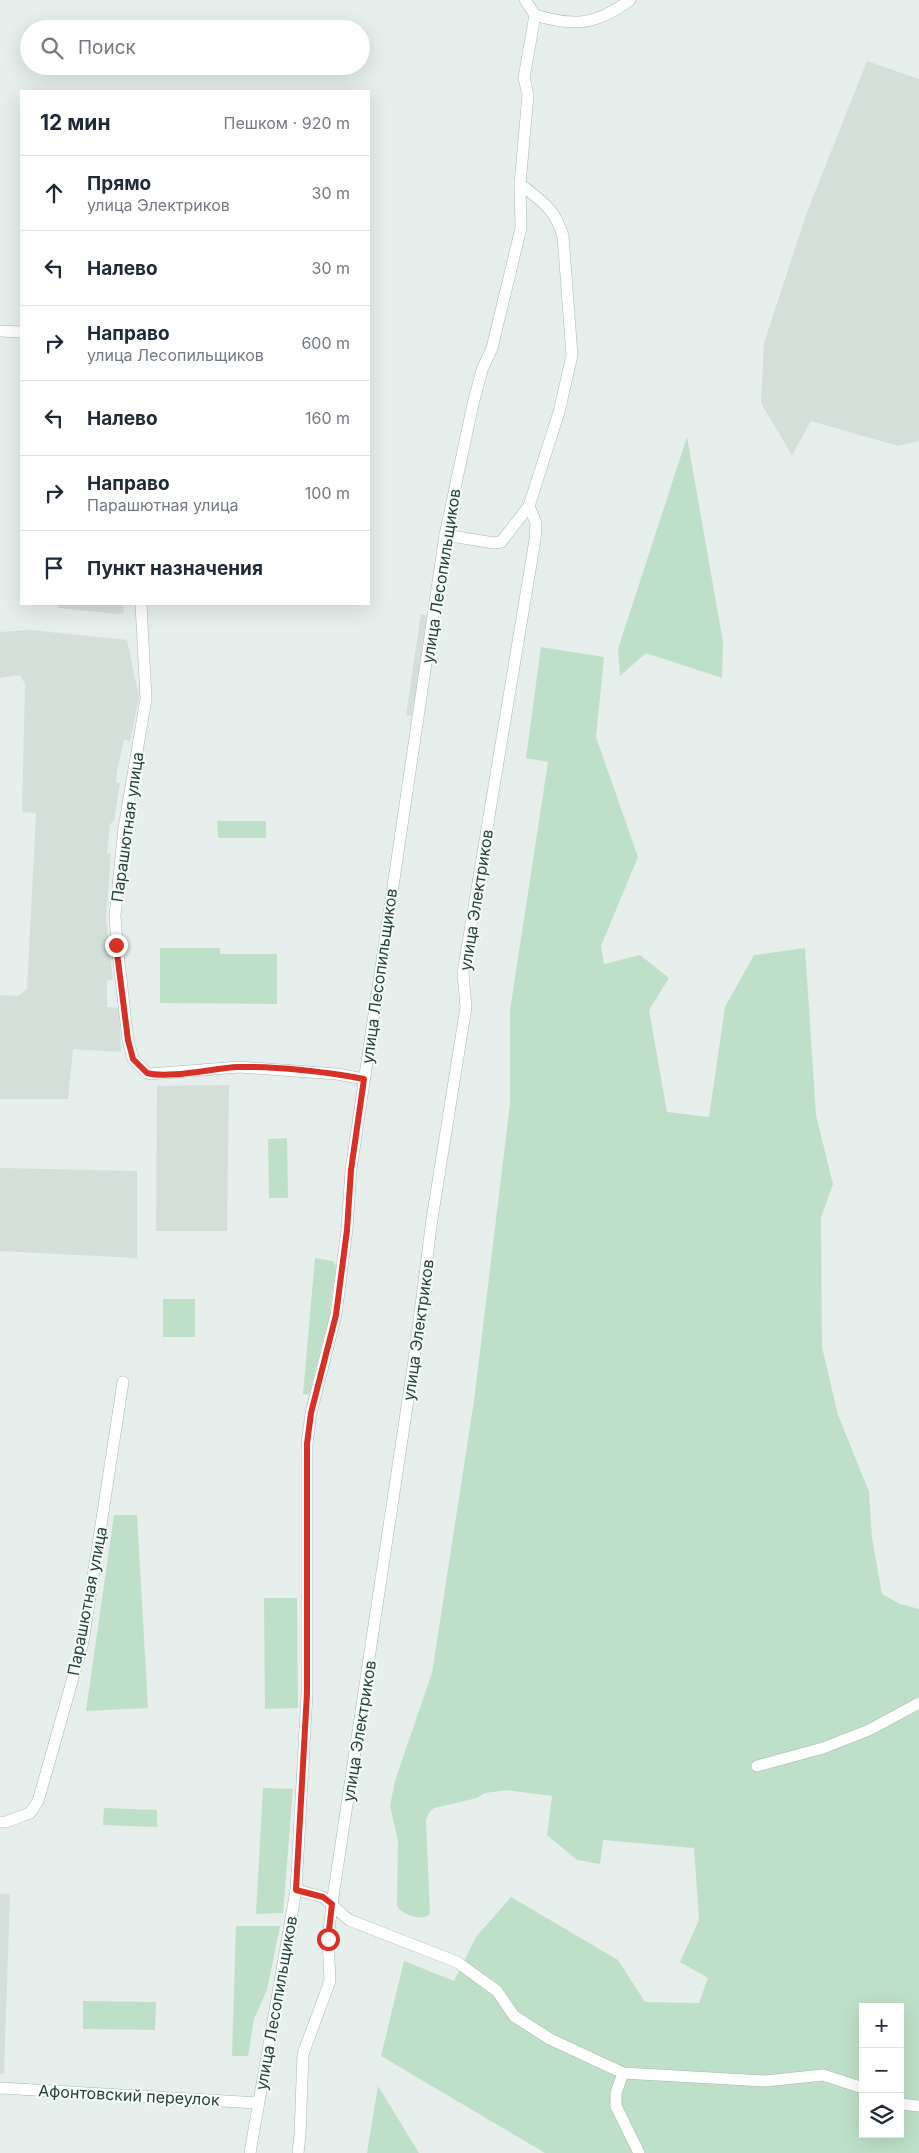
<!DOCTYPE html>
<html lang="ru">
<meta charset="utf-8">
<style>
:root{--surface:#fff;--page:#f2f2f3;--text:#1f2937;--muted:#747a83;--line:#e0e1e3}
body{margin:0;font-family:Inter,sans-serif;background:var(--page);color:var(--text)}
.controls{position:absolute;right:15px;bottom:15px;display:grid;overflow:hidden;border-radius:0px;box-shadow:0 5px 20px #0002}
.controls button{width:45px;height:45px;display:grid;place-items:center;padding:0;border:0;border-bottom:1px solid var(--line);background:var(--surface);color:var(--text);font:25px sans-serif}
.stop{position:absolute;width:15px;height:15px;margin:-11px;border:4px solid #d93025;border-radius:50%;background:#fff}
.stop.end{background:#d93025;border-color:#fff;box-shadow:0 1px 5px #0008}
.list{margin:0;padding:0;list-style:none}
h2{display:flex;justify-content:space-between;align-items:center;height:65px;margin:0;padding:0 20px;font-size:21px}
h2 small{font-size:16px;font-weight:400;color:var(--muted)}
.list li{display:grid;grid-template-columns:32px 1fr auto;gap:15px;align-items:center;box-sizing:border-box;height:75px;padding:0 20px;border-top:1px solid var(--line)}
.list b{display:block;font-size:19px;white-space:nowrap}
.list p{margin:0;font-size:16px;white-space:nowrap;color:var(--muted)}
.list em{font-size:16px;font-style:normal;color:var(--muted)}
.icon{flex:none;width:28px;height:28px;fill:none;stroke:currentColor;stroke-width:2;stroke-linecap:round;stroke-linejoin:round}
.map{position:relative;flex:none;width:919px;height:2153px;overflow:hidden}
.search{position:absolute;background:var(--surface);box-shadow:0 5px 20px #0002;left:20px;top:20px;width:350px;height:55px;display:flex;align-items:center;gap:12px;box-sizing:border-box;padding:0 18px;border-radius:28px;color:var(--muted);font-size:19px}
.panel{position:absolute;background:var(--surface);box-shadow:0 5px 20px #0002;left:20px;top:90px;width:350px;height:515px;border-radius:0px}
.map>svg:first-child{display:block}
</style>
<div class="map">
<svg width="919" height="2153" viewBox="0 0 919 2153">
<rect width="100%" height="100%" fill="#e6efeb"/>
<!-- built -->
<g fill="#d4dfda">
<polygon points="867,61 919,79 919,441 898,446 811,421 792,455 761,403 764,343 807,212"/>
<polygon points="58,604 123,604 124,612 118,614 58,608"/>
<polygon points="421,614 427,615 412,716 406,715"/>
<polygon points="30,630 127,640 139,697 130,741 124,740 117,771 116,782 120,783 114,821 110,824 107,853 111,854 106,919 113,980 107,980 107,1007 119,1008 121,1052 73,1049 68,1099 0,1099 0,995 18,996 27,989 36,813 22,812 25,684 20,675 0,678 0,632"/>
<polygon points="229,1085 227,1231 156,1231 157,1086"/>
<polygon points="0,1168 137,1171 137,1258 0,1251"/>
<polygon points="0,1894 10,1895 4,2074 0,2074"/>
</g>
<!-- green -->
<g fill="#bfe0c8" fill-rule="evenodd">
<polygon points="687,437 723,642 722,678 646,653 620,676 618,649"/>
<path d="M541,647L604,657L596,737L638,857L601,946L604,964L640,955L669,978L649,1010L667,1112L709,1117L725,1007L754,955L805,948L816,1115L833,1184L821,1217L822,1347L838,1415L869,1492L872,1538L882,1594L900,1604L919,1609V2153H545L381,2056L404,1961L454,1981L476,1937L511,1897L618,1960L645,2002L699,2003L708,1978L680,1962L699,1920L694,1848L603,1840L600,1864L577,1860L547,1835L552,1796L507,1790L485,1793L477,1798L434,1808L429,1813L426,1820L430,1914C421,1922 403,1915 397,1906L398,1841L390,1806L395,1781L432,1673L474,1401L510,1104V1010L548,762L526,758ZM863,2007H900V2134H863Z"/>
<polygon points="217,821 266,821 266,838 218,838"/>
<polygon points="160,948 220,948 220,954 277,954 277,1004 160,1003"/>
<polygon points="287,1138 288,1198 269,1198 268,1139"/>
<polygon points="315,1258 333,1261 336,1266 329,1318 309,1395 303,1394"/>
<rect x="163" y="1299" width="32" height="38"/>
<polygon points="114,1515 137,1515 148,1708 86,1711"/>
<polygon points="264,1598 297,1598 298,1708 265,1709"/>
<polygon points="263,1788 293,1789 283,1913 256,1914"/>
<polygon points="104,1808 157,1810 157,1827 103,1825"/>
<polygon points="236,1926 280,1926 267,1990 254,2019 248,2056 232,2056"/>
<polygon points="83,2001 156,2002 155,2030 83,2029"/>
<polygon points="378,2086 419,2153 367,2153"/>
</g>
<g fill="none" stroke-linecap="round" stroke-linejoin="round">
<!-- street casing -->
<g stroke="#a8b8b2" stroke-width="12">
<g id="street">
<path d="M535,15C574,27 596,25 630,0"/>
<polyline points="0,331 21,332"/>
<path d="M445,535L494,543L501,542L529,506L559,412L572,355L563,236C554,207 542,202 520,184L528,95L524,78L535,15L525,0"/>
<polyline points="141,604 146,699 124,828 115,916 117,945 128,1040 133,1059 147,1073 150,1074 239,1067 337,1074 364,1079"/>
<polyline points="757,1766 823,1748 869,1730 919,1703"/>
<polyline points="0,1822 6,1822 30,1813 38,1801 49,1763 83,1642 123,1382"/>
<polyline points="296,1890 323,1897 349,1920 457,1962 497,1991 514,2016 550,2039 623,2073 765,2081 823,2075 863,2088"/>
<polyline points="623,2073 616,2093 616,2106 639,2153"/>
<polyline points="0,2088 258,2103"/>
<polyline points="900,2104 919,2106"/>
<polyline points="250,2153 296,1890 307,1693 307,1444 311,1413 336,1315 347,1229 351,1170 445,535 473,404 482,370 492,348 521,228 520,184"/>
<polyline points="298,2153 300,2135 303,2054 330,1981 328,1939 332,1904 414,1360 432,1219 466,1007 463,973 535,540 536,523 529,506"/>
</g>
</g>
<!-- street -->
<use href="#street" stroke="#fff" stroke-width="11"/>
</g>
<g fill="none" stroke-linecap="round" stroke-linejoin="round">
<!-- route -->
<path stroke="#d93025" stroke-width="6" d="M116,945L128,1040L133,1059L147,1073C169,1079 214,1068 238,1067C274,1066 329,1072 364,1079L351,1170L347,1230L336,1315L311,1413L307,1444V1693L296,1890L323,1897L332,1904L328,1939"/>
</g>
<g text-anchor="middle" stroke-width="4" stroke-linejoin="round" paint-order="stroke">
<!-- street labels -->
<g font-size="16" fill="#24423a" stroke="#f7fbf9">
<text transform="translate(441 576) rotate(-81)" y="6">улица Лесопильщиков</text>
<text transform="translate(127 827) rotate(-82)" y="6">Парашютная улица</text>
<text transform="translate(476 900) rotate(-81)" y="6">улица Электриков</text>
<text transform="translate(379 976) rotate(-82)" y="6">улица Лесопильщиков</text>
<text transform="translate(418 1330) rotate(-82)" y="6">улица Электриков</text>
<text transform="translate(87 1601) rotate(-79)" y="6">Парашютная улица</text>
<text transform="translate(359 1731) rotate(-81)" y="6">улица Электриков</text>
<text transform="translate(276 2003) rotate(-80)" y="6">улица Лесопильщиков</text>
<text transform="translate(129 2095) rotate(3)" y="6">Афонтовский переулок</text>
</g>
</g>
</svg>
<div class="controls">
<button>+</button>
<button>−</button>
<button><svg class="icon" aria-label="layers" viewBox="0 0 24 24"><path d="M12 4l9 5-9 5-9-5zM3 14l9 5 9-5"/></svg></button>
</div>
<div class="stop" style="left:328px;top:1939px"></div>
<div class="stop end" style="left:116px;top:945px"></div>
<div class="search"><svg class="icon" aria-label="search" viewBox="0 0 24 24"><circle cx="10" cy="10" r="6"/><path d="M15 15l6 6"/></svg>Поиск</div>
<section class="panel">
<h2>12 мин<small>Пешком · 920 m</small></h2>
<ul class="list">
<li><svg class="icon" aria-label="ahead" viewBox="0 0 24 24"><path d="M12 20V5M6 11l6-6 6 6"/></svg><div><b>Прямо</b><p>улица Электриков</p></div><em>30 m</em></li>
<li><svg class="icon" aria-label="left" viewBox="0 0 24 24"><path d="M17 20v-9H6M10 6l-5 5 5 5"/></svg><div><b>Налево</b></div><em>30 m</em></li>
<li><svg class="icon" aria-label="right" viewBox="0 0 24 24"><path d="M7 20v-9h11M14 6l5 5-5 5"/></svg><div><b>Направо</b><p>улица Лесопильщиков</p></div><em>600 m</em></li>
<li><svg class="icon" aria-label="left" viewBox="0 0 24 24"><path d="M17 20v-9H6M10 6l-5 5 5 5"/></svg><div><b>Налево</b></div><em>160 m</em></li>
<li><svg class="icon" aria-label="right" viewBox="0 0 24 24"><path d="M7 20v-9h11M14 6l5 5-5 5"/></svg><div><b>Направо</b><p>Парашютная улица</p></div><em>100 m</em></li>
<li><svg class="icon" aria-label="arrive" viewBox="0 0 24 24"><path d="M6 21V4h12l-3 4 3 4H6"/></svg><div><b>Пункт назначения</b></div></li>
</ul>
</section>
</div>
